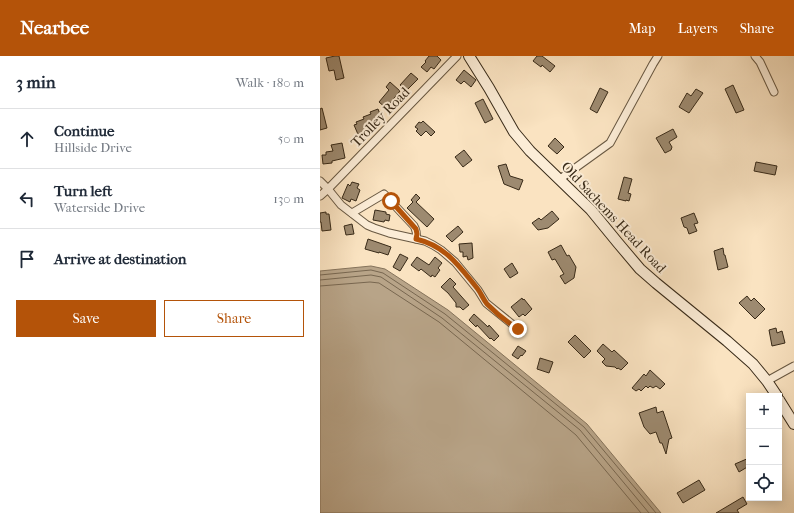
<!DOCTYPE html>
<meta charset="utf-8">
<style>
:root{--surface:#fff;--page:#f2f2f3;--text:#1f2937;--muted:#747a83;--line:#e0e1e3;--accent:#b45309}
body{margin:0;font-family:"IM FELL French Canon",serif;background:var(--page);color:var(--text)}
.controls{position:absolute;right:12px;bottom:12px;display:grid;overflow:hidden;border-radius:0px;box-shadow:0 2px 10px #0003}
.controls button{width:36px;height:36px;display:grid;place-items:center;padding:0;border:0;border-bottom:1px solid var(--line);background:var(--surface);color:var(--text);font:20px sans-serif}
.stop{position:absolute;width:12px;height:12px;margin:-9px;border:3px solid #b45309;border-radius:50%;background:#fff}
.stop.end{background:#b45309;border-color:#fff;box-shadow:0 1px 4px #0008}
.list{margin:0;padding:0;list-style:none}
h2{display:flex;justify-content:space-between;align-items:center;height:52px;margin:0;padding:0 16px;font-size:17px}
h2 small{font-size:13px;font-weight:400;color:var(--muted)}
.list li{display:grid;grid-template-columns:26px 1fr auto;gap:12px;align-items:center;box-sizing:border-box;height:60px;padding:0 16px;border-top:1px solid var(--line)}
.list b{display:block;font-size:15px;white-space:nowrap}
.list p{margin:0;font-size:13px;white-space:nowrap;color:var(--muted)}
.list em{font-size:13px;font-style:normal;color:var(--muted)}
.actions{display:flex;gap:8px;padding:12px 16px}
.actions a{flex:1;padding:9px 0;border:1px solid var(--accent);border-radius:0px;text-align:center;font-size:14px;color:var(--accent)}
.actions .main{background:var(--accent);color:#fff}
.icon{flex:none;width:22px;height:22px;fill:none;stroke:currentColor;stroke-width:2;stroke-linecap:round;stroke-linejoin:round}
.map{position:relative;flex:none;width:474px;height:457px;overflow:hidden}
header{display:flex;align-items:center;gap:24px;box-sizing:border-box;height:56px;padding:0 20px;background:var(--accent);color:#fff}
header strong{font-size:19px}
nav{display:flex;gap:22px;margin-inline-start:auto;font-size:14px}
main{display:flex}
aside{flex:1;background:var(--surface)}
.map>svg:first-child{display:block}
</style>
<header>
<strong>Nearbee</strong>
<nav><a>Map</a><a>Layers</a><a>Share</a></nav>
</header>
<main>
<aside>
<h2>3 min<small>Walk · 180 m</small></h2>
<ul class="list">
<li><svg class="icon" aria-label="ahead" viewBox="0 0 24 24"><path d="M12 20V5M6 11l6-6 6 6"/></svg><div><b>Continue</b><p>Hillside Drive</p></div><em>50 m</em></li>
<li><svg class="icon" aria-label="left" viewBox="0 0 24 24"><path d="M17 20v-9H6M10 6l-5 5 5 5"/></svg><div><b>Turn left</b><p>Waterside Drive</p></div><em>130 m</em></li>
<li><svg class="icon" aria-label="arrive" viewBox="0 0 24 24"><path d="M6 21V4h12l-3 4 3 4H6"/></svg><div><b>Arrive at destination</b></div></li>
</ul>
<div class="actions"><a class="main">Save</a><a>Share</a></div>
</aside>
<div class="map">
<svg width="474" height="457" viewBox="0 0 474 457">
<rect width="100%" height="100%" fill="#fae3c1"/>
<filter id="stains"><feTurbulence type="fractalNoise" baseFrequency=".005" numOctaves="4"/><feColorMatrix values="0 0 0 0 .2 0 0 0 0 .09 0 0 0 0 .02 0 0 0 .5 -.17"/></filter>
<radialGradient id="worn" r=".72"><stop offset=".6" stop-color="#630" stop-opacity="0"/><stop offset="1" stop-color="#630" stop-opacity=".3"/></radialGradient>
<!-- water -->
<polygon fill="#b8a488" stroke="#85735b" points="51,210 65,213 128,254 267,368 341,457 0,457 0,215"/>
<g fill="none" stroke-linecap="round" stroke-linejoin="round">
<!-- shore -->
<g stroke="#786750" stroke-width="1">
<polyline points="0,219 51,214 63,217 125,258 264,371 336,457"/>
<polyline points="0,224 51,219 61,221 122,262 260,374 329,457"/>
<polyline points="0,230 50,226 59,227 119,266 256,379 321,457"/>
</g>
</g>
<!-- building -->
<g fill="#9d8a70" stroke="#382a18">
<polygon points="15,0 19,0 24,22 16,24 14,14 9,15 6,2"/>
<polygon points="109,0 117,0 121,4 114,13 111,11 107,16 101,11 106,6 105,5"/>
<polygon points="217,0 222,0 235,10 230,16 222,9 221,11 213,5"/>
<polygon points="144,14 156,24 151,31 144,25 141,28 136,24"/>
<polygon points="91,17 98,23 86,35 80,29"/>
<polygon points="70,26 80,35 66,52 59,46 69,34 66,31"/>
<polygon points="413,29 424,54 416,57 405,33"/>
<polygon points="280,32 288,36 277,57 270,53"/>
<polygon points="376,33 383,37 369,57 359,51 367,37 371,40"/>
<polygon points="163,43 173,63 165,67 155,47"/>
<polygon points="2,52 7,72 0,74 0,53"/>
<polygon points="58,53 63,66 54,70 55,73 53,73 53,77 40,83 34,69 37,68 36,66 44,63 43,61 51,58 50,56"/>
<polygon points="103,65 115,76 111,80 106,75 101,80 96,75 98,73 95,71 99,66 101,67"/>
<polygon points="353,73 357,81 349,86 352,91 351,94 345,97 336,82"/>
<polygon points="235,82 244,91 237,98 228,90"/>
<polygon points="22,87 25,102 12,105 12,107 3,108 2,99 6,99 6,96 13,95 11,89"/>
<polygon points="144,94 152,104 143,111 135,101"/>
<polygon points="436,106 457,110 455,119 434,115"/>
<polygon points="186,108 190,120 203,124 199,134 184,128 178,110"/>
<polygon points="304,121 312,123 308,137 311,138 309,145 306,144 306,145 298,143"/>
<polygon points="32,126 39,128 37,132 40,134 36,145 31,143 30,146 22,142 28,128 30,130"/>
<polygon points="96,138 100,142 96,146 114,163 107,171 87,152 93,146 91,144"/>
<polygon points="55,154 66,156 66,158 70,159 69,165 65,164 64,166 53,164"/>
<polygon points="232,155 239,163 228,172 218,174 212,167 219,162 221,164"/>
<polygon points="6,156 6,158 9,158 11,174 2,175 1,166 0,166 0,157"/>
<polygon points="374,157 378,167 374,168 377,175 369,178 367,172 364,171 361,162"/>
<polygon points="32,168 34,178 26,179 24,170"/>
<polygon points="138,170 143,176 132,186 126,180"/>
<polygon points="48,183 71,191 68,199 59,196 59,197 45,193"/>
<polygon points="152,187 153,202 148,204 147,200 143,201 143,196 140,196 139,188"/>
<polygon points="241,189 247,200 249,199 256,211 254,222 245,228 240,220 244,218 235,203 232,204 228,196"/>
<polygon points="403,192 404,199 405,199 408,211 398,214 394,195"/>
<polygon points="80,198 88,202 80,215 73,211"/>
<polygon points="97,201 109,209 115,201 122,207 118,212 120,214 115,221 112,219 111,221 101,213 99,215 91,209"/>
<polygon points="192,207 198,217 190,222 184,213"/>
<polygon points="130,222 136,228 133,231 149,249 143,254 140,251 136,251 136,247 128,237 121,231"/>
<polygon points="427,240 431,245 434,242 445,253 435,263 419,247"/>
<polygon points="202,242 203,244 204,243 212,253 205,260 203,258 199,261 191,251"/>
<polygon points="154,258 168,271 169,269 179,280 174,285 171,282 170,283 157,269 156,271 149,264"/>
<polygon points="456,272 457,277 462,275 465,287 452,290 449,274"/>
<polygon points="255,279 271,295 264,302 248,286"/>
<polygon points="283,288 292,296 294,294 308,307 301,314 298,312 297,313 295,311 286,310 282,306 285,303 277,295"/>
<polygon points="198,290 206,295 202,300 201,299 198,303 192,299"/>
<polygon points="220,302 233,306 229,317 217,313"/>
<polygon points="330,314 345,328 340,333 336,330 333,332 330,330 328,332 326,330 321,335 319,333 316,335 312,332 324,318 326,320"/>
<polygon points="336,351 337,357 343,355 352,382 349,383 346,398 342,387 340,387 336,376 330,378 324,371 319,357"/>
<polygon points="429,402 429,410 419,416 415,408"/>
<polygon points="379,424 385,434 363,447 357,437"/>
<polygon points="423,441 427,448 417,454 419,457 396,457"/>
</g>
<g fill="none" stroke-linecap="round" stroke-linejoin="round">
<!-- street casing -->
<g stroke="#685842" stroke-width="9">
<g id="street">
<polyline points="435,0 440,6 454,36"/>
<polyline points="240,123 290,87 333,8 338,0"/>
<polyline points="0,125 8,133 21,149 47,169 54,172 69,177 105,185 113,189 121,194 135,206 158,234 166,247 192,268 201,276"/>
<polyline points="0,140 8,133 137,0"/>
<path d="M32,157L64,138L94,170C97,175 97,178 96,183"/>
<polyline points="447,325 474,310"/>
</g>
</g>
<!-- secondary casing -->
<g stroke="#382a18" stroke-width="12">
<g id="secondary">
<polyline points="149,0 169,32 194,76 210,95 271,154 298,187 320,213 336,227 407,285 433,308 447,325 457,340"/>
<polyline points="459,344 474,368"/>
</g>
</g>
<!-- street -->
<use href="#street" stroke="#fcedd7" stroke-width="7"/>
<!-- secondary -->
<use href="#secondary" stroke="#fcedd7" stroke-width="10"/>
</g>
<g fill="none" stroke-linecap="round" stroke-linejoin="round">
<!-- route -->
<path stroke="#b45309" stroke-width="5" d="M71,145L96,173L97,178L96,183C126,190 139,210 157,232C161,237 163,243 167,248C176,257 187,266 198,273"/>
</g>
<g text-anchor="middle" stroke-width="4" stroke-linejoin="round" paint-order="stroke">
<!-- street labels -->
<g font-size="14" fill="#382a18" stroke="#fcedd7">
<text transform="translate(60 61) rotate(-46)" y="5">Trolley Road</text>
<text transform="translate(294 161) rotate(47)" y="5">Old Sachems Head Road</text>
</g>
</g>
<rect width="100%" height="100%" filter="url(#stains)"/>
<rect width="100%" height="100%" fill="url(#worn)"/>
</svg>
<div class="controls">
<button>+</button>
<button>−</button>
<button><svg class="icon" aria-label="locate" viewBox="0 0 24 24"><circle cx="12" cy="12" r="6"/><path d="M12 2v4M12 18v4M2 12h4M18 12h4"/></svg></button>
</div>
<div class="stop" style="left:71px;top:145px"></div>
<div class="stop end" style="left:198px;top:273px"></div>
</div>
</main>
